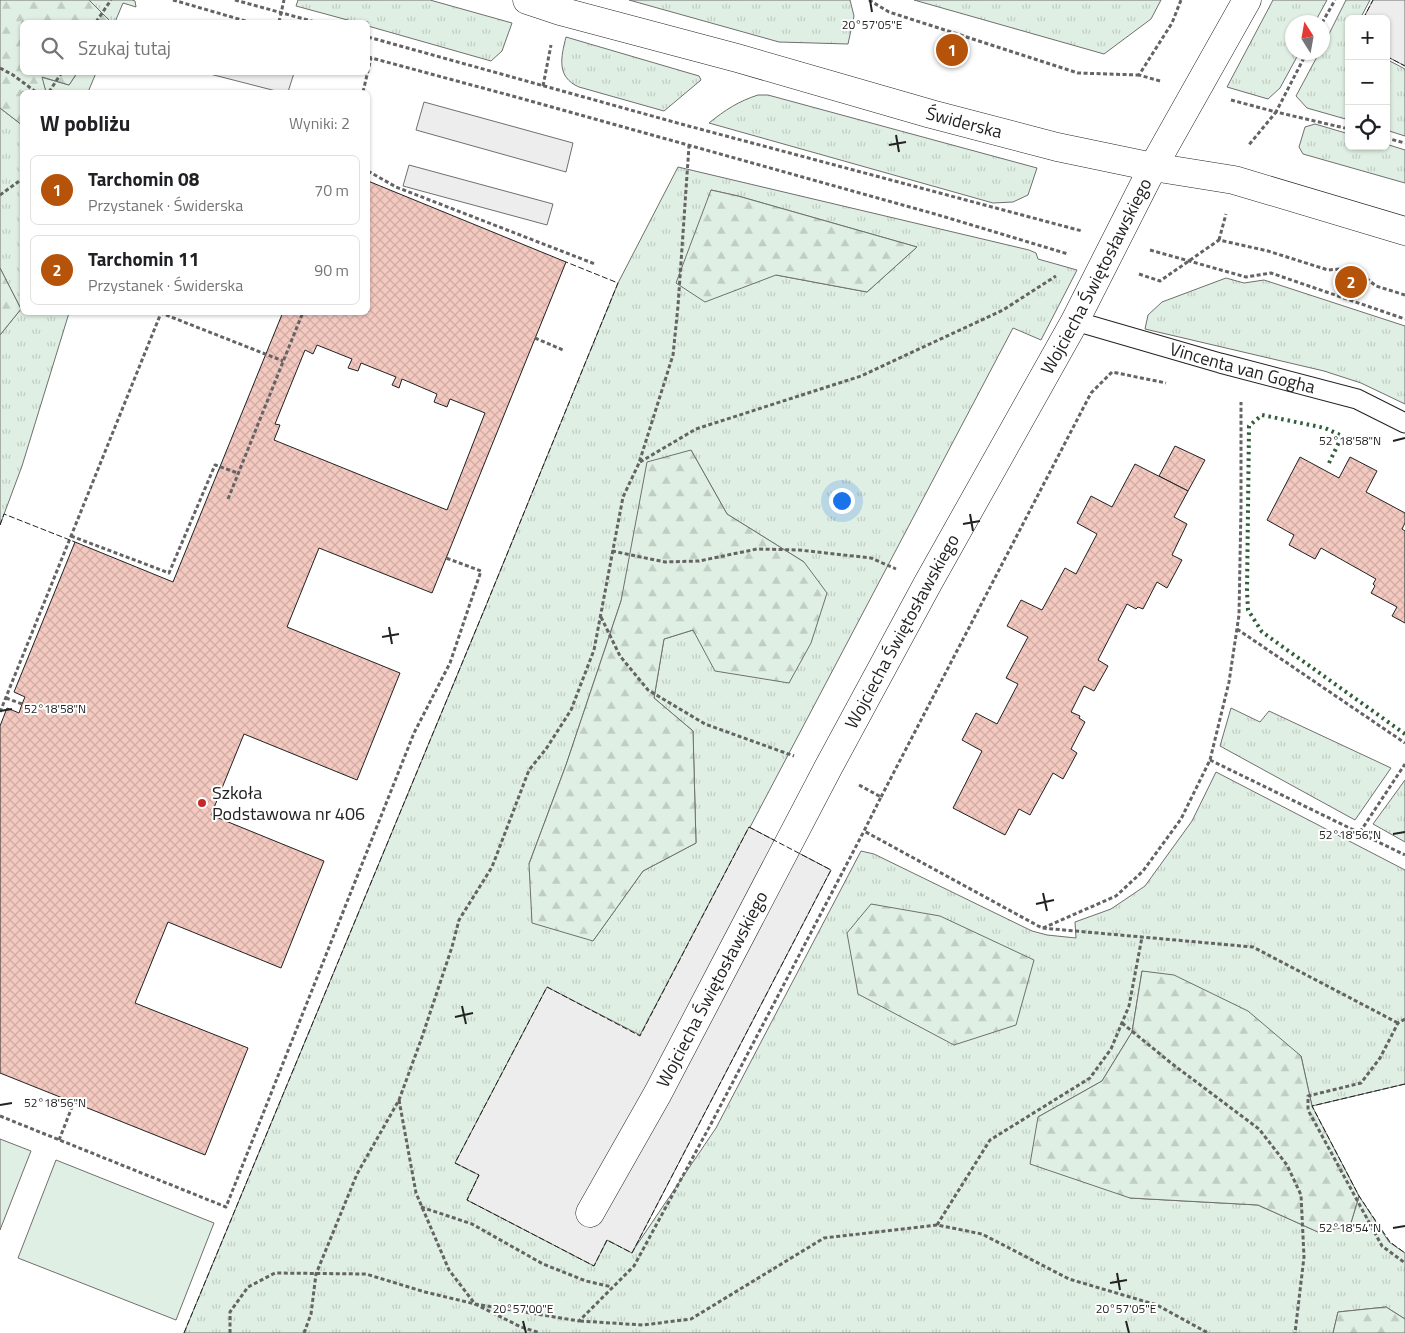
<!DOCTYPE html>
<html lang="pl">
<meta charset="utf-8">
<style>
:root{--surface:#fff;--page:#f2f2f2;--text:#202124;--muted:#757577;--line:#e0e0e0;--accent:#b45309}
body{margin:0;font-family:"Titillium Web",sans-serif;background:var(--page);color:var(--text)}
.controls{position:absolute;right:15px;top:15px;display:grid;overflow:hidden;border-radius:8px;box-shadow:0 1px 4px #0004}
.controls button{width:45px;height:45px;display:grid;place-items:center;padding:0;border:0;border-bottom:1px solid var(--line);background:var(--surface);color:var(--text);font:25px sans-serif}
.compass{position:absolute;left:1285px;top:15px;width:45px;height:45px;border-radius:50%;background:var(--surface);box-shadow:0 1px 4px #0004;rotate:349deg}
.you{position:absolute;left:841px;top:500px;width:18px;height:18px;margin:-12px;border:4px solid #fff;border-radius:50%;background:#1a73e8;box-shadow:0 0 0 8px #1a73e833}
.badge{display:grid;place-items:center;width:32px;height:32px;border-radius:50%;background:var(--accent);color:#fff;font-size:16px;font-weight:700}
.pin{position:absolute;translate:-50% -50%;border:2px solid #fff;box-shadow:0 1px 5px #0006}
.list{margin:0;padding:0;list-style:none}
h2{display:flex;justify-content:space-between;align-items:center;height:65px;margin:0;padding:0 20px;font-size:21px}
h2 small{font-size:16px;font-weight:400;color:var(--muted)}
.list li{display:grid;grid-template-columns:32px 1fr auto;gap:15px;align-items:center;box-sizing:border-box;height:70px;margin:0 10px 10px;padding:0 10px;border:1px solid var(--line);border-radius:8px}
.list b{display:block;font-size:19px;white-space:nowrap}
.list p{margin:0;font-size:16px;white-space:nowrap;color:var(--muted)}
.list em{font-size:16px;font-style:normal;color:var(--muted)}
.icon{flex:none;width:28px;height:28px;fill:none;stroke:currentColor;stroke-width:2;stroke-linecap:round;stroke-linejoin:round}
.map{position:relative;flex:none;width:1405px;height:1333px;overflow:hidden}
.search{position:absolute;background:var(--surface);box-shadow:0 1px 4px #0004;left:20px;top:20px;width:350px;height:55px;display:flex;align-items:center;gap:12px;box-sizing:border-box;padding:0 18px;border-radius:8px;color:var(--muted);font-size:19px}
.panel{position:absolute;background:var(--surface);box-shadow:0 1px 4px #0004;left:20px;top:90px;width:350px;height:225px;border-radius:8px}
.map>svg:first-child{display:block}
</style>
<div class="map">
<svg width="1405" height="1333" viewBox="0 0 1405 1333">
<defs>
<pattern id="grass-tufts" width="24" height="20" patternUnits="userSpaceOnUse" patternTransform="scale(1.25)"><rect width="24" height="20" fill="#e0efe3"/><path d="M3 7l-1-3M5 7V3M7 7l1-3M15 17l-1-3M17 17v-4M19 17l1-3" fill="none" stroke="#c0cdc2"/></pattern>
<pattern id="forest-firs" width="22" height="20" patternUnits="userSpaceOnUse" patternTransform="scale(1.25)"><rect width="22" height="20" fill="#e0efe3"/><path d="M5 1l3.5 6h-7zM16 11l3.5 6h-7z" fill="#c0cdc2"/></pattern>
<pattern id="building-cross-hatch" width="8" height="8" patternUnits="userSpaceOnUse" patternTransform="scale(1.25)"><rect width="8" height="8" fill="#f3c9c0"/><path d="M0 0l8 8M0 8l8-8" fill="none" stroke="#d0aca5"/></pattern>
</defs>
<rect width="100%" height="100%" fill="#fff"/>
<!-- grass -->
<g fill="url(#grass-tufts)" stroke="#6f6f6f" fill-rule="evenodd">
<polygon points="89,0 132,0 135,1 136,7 123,3 115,22 110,22"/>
<polygon points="298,0 430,0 512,23 502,51 491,61 368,26 368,22 355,22 296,6"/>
<polygon points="629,0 850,0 854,16 848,44 779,42"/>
<polygon points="914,0 1161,0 1151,19 1104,54"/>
<polygon points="1273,0 1327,0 1315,22 1292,22 1292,52 1299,53 1280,88 1268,99 1227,87"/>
<polygon points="1346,0 1370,0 1360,19 1349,19 1349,120 1307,108 1296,96 1319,53 1322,52 1323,46"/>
<path d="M566,37L699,76L701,80L664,111L579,87C556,77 561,57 566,37Z"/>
<polygon points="1386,59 1405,69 1405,136 1386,130"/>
<polygon points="77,73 96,73 88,92 46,92 41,77 69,85"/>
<path d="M758,95H768L1037,168L1028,195L1013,202L993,203L709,123C725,110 739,101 758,95Z"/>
<polygon points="0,108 22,125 22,312 69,313 22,466 0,525 0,335 21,309 0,268"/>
<polygon points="1315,124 1349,134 1349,146 1386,146 1386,144 1405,150 1405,183 1303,154 1299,147 1305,127"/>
<path d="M678,167L1029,250L1036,253L1038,259L1077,270L1041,340L1013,328L640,1036L479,1175L467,1200L594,1265L607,1240L632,1252L716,1128L861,851L874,854L1032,931L1047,935L1076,938L1075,922L1111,909L1145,886L1192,821L1216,772L1405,870V1084L1312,1106L1301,1056L1142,971L1132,1032L1102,1081L1038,1117L1130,1198L1258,1205L1318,1232L1350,1226L1359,1196L1389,1242L1405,1253V1319L1386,1307L1338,1312L1333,1333H184L485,608L618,283ZM711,190L738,196L917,247L867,292L776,275ZM691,450L727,514L804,562L693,630L664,639L654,698L693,731L696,843L643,871L593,941L529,864L566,765L621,601Z"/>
<polygon points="1226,278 1244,283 1264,280 1405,326 1405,404 1361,383 1324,371 1145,329 1148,315 1162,302"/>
<polygon points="1231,708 1260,722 1269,711 1391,768 1355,820 1220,746"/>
<polygon points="1405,780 1405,842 1373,824"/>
</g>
<!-- forest -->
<g fill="url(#forest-firs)" stroke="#6f6f6f">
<polygon points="0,0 89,0 111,22 22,22 22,72 77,73 69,85 42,77 46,92 22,92 22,125 0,108"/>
<polygon points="711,190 738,196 917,247 867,292 776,275 705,302 676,283"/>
<polygon points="0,268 21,309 0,335"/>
<polygon points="691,450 727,514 804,562 827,593 811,643 789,683 715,671 693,630 664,639 654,698 693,731 696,843 643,871 593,941 532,923 529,864 566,765 621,601 647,462"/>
<polygon points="871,904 940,916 1034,960 1016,1025 954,1045 858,994 847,933"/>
<polygon points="1142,971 1174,975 1248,1011 1301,1056 1312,1106 1359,1196 1350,1226 1318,1232 1258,1205 1130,1198 1030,1164 1038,1117 1102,1081 1132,1032"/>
<polygon points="1386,1307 1405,1319 1405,1333 1333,1333 1338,1312"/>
</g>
<!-- pitch -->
<g fill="#e0efe3" stroke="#6f6f6f">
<polygon points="0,1139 31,1151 0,1230"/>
<polygon points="56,1160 214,1223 176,1320 18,1258"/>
</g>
<!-- parking -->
<g fill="#ededed" stroke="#6f6f6f">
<polygon points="1373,0 1405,0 1405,66 1386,56 1386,19 1363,19"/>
<polygon points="206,73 294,73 288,92 280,92"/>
<polygon points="424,102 573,143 566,172 416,130"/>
<polygon points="409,165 553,204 547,225 403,186"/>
<polygon points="749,827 831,870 632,1253 607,1240 594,1266 467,1200 479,1175 455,1163 547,987 640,1035"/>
</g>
<!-- building -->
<g fill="url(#building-cross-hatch)" stroke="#222" fill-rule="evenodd">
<path d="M368,181L566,262L432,593L319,548L287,627L400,673L357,780L244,734L211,815L324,861L281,968L168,922L135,1003L248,1048L205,1155L0,1073V726L7,708L19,713L22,704L25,697L14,692L75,542L173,582L283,312H368ZM317,345L352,359L348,368L358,371L361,363L396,377L392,385L399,388L402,379L437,394L434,402L447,407L450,399L485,413L447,510L274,440L280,425L275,424L305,350L313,354Z"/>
<polygon points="1175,446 1205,460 1188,491 1159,476"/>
<polygon points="1300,457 1339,478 1350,457 1377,471 1366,492 1405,513 1405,523 1402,529 1405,531 1405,623 1392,616 1397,607 1371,593 1375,586 1373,584 1376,579 1321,548 1315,559 1289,545 1294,535 1267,520"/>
<polygon points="1135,464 1188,491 1174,517 1187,524 1172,555 1182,560 1167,588 1157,582 1143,609 1138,607 1136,609 1127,604 1098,660 1108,666 1094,691 1084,686 1071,712 1080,716 1079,718 1085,722 1071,749 1077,753 1063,779 1053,773 1030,815 1019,809 1005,835 953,808 982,751 962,740 976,713 997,724 1018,684 1006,678 1028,637 1007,626 1021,600 1042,610 1065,568 1076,574 1097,534 1077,523 1091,496 1112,507"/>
</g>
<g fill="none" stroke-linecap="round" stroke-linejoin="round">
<!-- service casing -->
<g stroke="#222" stroke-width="21">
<g id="service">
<path id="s1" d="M1075,321L1220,363L1357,399L1405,423"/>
</g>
</g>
<!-- minor casing -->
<g stroke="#222" stroke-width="29">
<g id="minor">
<path id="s2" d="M527,0L560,11L737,58L931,114L1057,147L1153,167L1234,180L1405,231"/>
<path id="s3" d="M590,1213L658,1093L828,768L928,583L1075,321L1153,167L1247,0"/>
</g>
</g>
<!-- path -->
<g stroke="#646464" stroke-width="3" stroke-dasharray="4 2.5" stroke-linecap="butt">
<polyline points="173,0 249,22"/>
<polyline points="235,0 315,22"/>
<polyline points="869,0 889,12 1078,73 1139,75"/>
<polyline points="96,22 111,0"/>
<polyline points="279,22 284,0"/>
<polyline points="1322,23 1335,0"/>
<polyline points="368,37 681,124 1082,231"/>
<polyline points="1307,52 1276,112 1349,129"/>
<polyline points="368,57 516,97 935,214 1068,254"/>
<polyline points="0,68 13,75 36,92"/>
<polyline points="1160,81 1139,75 1172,23 1181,0"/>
<polyline points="543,86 551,45"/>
<polyline points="49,92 62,72"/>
<polyline points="363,92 371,58"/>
<polyline points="1231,100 1276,112 1248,146"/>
<polyline points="1386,138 1405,143"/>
<polyline points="368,171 396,187 595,264"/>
<polyline points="0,195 22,179"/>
<polyline points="1219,240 1226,214"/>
<polyline points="1150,250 1246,277 1271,273 1405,319"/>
<polyline points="1139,274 1160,281 1219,240 1268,251 1328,270 1340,269 1366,278 1376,286 1405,295"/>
<polyline points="535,338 563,350"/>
<polyline points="640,462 696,429 861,376 1003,310 1056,276"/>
<polyline points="228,499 303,312"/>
<polyline points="71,536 169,573 215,465 238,473"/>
<polyline points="612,551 665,562 699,561 757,549 799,550 871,558 896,569"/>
<polyline points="601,617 620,656 648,690 705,724 794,756"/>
<polyline points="1237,629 1405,743"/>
<polyline points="6,698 22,704"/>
<polyline points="0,712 161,313 283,361"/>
<polyline points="1210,760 1405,855"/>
<polyline points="859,785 881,797 864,831 1042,928 1253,947 1398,1023"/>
<polyline points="881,797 1091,393 1112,372 1166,383"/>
<polyline points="1360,832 1405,764"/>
<polyline points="1043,928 1116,896 1143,871 1181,819 1210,760 1229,682 1239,615 1241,507 1241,402"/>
<polyline points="1405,1019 1398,1023 1380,1058 1361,1083 1308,1096 1308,1110 1382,1246 1405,1263"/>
<polyline points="1122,1023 1171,1063 1259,1129 1287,1165 1301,1195 1304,1257 1295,1333"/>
<polyline points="399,1100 416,1193 449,1270 475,1304 521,1327 540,1333"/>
<polyline points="0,1116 226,1207 414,733 450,663 481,571 446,558"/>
<polyline points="59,1140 74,1102"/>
<polyline points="421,1207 472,1224 543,1264 586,1281 612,1287"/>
<polyline points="937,1225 990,1140 1090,1078 1111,1049 1129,1006 1142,937"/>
<polyline points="580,1321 643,1325 691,1319 824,1238 937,1225 982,1234 1069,1279 1157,1305 1208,1333"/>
<polyline points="230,1333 230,1312 248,1287 275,1273 366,1274 425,1292 475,1304 579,1321 634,1266 712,1122 864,831"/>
<polyline points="304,1333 311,1314 316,1274 357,1174 399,1100 421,1040 452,947 459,920 492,867 529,770 546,749 571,710 594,650 623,497 639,463 673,355 678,306 689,146"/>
</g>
<!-- service -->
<use href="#service" stroke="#fff" stroke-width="19"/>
<!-- minor -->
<use href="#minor" stroke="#fff" stroke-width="28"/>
<!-- hedge -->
<polyline stroke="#2f5e38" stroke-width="4" stroke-dasharray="2.5 4" stroke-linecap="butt" points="1329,463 1342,436 1325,428 1262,415 1249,426 1247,591 1248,610 1262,632 1405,734"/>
<!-- fence -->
<g stroke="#222" stroke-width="1" stroke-dasharray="6 2.5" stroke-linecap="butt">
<polyline points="1363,19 1373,0"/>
<polyline points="1386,56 1405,66"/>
<polyline points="0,525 4,514 75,542"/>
<polygon points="749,827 831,870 632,1253 607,1240 594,1266 467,1200 479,1175 455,1163 547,987 640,1036"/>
<polyline points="1405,1084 1312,1106 1359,1196 1390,1242 1405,1253"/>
<polyline points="184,1333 485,608 618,283 566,262"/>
</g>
</g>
<!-- ticks -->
<path fill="none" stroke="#222" stroke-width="2" d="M870,0L872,12M896,135L899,152M889,145L906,142M1393,441L1405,438M970,514L973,531M963,524L980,521M389,627L392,644M382,637L399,634M0,711L12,709M1393,834L1405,832M1043,893L1047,911M1036,904L1054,900M462,1006L466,1024M455,1017L473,1013M0,1105L12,1103M1393,1228L1405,1226M1117,1273L1120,1290M1110,1283L1127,1280M523,1321L526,1333M1126,1321L1129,1333"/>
<!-- markers -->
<circle fill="#c62828" stroke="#fff" stroke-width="2" cx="202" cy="803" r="5"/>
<g text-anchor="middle" stroke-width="4" stroke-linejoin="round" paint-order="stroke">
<!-- street labels -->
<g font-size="18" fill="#222" stroke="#fff">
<text dy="6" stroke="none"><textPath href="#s2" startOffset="454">Świderska</textPath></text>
<text dy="6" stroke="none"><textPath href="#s3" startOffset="1065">Wojciecha Świętosławskiego</textPath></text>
<text dy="6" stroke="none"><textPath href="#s1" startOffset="174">Vincenta van Gogha</textPath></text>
<text dy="6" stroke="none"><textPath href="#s3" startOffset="660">Wojciecha Świętosławskiego</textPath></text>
<text dy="6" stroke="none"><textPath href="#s3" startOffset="255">Wojciecha Świętosławskiego</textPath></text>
</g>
<!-- poi labels -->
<g font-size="18" fill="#222" stroke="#fff" text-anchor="start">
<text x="212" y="799">Szkoła<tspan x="212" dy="21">Podstawowa nr 406</tspan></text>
</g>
</g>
<g font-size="12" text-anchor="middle" fill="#222" stroke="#fff" stroke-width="4" stroke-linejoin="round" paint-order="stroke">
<text x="872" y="29">20°57'05"E</text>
<text x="1350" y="445">52°18'58"N</text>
<text x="55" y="713">52°18'58"N</text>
<text x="1350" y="839">52°18'56"N</text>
<text x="55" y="1107">52°18'56"N</text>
<text x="1350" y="1232">52°18'54"N</text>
<text x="523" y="1313">20°57'00"E</text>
<text x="1126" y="1313">20°57'05"E</text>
</g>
</svg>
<div class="controls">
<button>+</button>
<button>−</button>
<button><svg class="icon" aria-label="locate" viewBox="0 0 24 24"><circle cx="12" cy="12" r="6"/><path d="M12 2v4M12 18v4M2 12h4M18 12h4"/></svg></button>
</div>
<svg class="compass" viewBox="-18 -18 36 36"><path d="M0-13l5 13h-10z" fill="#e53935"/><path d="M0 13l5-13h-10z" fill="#757577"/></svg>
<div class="you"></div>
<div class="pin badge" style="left:952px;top:50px">1</div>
<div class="pin badge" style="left:1351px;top:282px">2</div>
<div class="search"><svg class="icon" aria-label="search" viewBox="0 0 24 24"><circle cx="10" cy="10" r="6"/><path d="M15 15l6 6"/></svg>Szukaj tutaj</div>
<section class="panel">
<h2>W pobliżu<small>Wyniki: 2</small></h2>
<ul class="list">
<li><span class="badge">1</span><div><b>Tarchomin 08</b><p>Przystanek · Świderska</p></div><em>70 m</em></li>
<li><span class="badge">2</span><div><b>Tarchomin 11</b><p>Przystanek · Świderska</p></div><em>90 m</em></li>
</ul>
</section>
</div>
